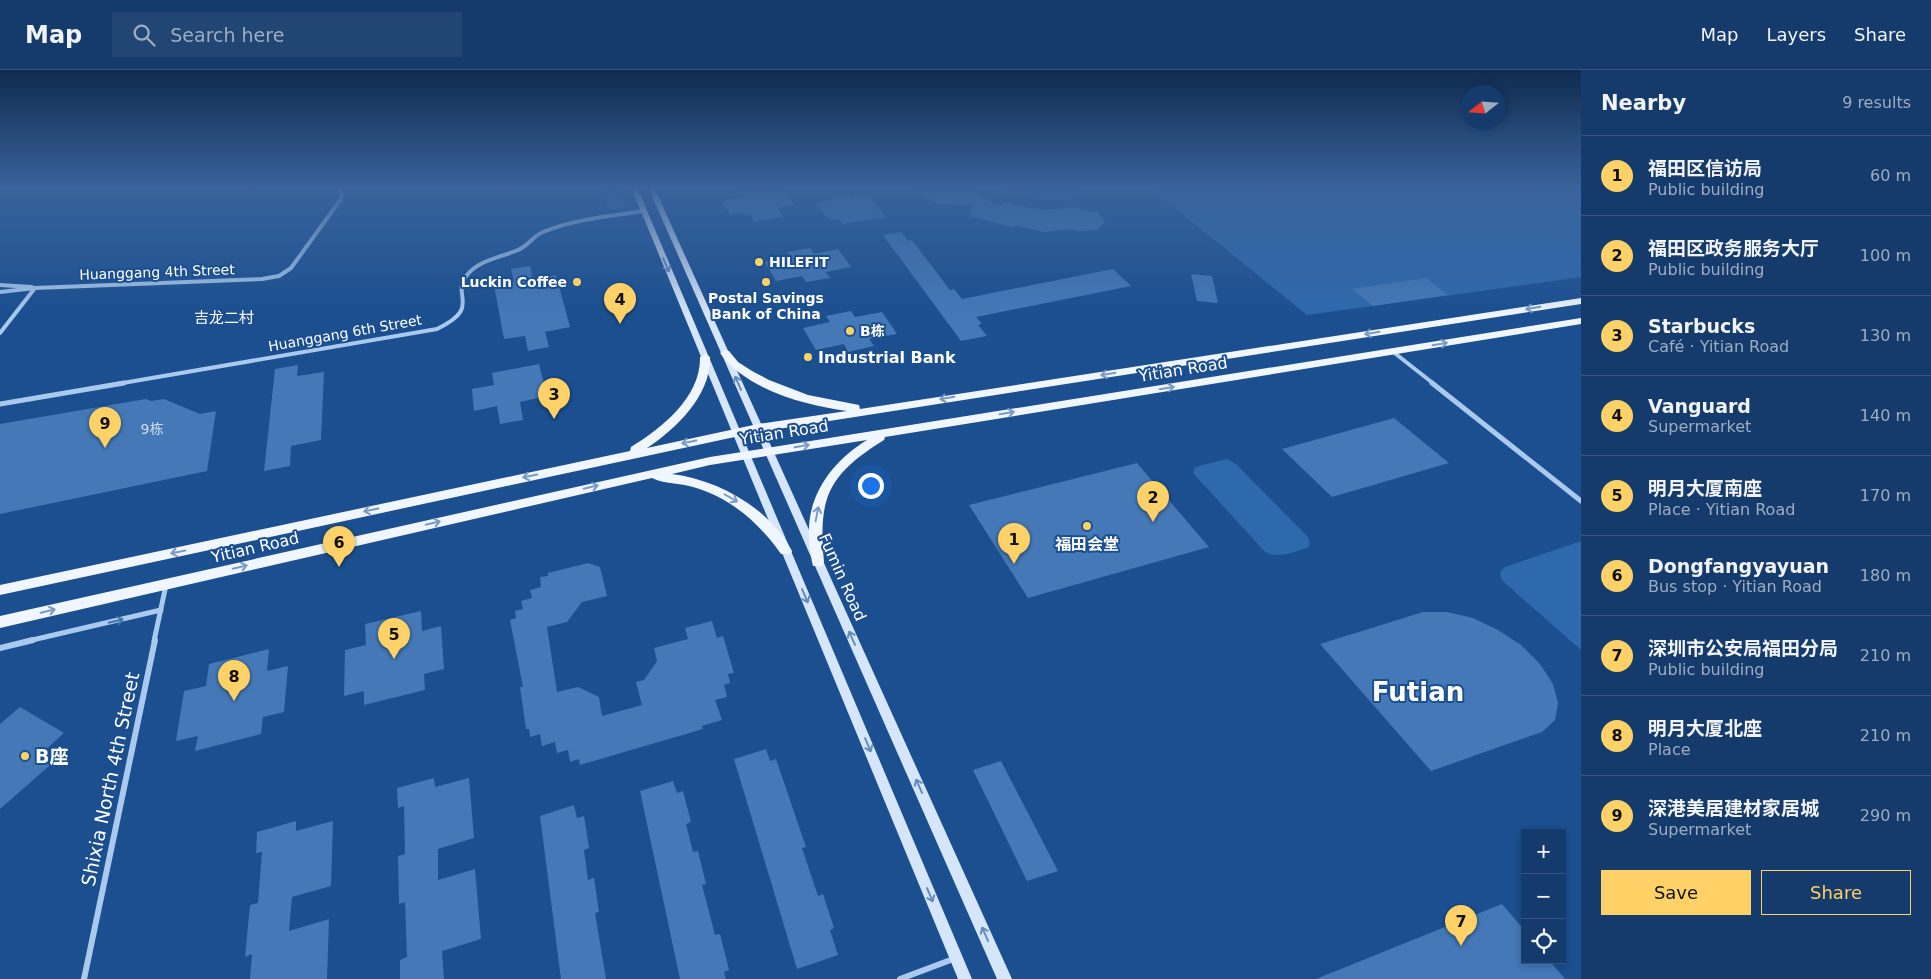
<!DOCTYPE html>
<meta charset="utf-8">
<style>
:root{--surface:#143b6b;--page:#214673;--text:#f1f3f6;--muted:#9dadc1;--line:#33557e;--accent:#ffd166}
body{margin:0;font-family:"DejaVu Sans","Noto Sans SC",sans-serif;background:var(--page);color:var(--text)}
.controls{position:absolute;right:15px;bottom:15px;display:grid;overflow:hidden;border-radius:0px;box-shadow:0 2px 8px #0003}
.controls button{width:45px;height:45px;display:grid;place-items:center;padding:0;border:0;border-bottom:1px solid var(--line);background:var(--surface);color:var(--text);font:25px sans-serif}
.compass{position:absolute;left:1461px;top:15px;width:45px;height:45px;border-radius:50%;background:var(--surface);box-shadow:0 2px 8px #0003;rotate:253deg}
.you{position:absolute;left:870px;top:415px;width:18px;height:18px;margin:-12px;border:4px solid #fff;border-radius:50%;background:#1a73e8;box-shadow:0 0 0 8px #1a73e833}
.badge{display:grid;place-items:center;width:32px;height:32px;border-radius:50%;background:var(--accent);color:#111;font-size:16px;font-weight:700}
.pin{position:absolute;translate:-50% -41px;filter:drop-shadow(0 1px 2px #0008)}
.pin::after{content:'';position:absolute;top:26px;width:18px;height:15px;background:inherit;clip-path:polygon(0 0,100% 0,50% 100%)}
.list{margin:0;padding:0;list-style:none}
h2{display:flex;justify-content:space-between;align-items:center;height:65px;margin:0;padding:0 20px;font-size:21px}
h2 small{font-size:16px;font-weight:400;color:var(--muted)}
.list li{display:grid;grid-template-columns:32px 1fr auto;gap:15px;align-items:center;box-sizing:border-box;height:80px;padding:0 20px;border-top:1px solid var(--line)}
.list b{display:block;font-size:19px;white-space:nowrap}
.list p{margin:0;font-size:16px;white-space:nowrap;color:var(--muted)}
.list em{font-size:16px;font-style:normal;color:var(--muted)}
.actions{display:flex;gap:10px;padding:15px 20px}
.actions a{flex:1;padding:11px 0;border:1px solid var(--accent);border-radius:0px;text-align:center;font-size:18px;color:var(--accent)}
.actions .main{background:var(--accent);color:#111}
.icon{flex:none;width:28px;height:28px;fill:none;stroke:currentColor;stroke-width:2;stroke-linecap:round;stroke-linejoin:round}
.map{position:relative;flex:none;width:1581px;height:909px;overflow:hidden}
header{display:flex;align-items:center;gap:30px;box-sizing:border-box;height:70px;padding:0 25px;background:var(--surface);border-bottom:1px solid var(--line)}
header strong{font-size:24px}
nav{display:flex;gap:28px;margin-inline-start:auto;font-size:18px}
.search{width:350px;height:45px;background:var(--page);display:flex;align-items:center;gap:12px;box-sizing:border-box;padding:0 18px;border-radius:0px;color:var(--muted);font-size:19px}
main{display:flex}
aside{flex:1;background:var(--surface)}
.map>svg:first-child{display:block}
</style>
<header>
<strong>Map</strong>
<div class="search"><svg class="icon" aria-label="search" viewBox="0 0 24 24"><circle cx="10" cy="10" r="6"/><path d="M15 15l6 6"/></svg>Search here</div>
<nav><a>Map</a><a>Layers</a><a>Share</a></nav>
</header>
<main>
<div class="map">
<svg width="1581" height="909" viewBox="0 0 1581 909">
<rect width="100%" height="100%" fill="#1b4f8f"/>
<!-- green -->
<g fill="#2e69ad">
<polygon points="601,117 619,117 627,137 609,140"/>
<path d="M987,117H1077L1085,125C1052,130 1019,128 987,117Z"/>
<polygon points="1149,117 1581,117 1581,207 1307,245"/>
<path d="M1227,389L1237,395L1308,467L1310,475L1307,478C1293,482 1279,489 1265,482L1193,403L1195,397Z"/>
<polygon points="1581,471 1581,580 1507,515 1501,509 1500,502 1505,497"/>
</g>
<!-- building -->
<g fill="#4478b7">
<polygon points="748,117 765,117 766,120 776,122 786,121 795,135 778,138 783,147 754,152 751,146 741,143 730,145 722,131 740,128 735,119"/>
<polygon points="906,117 962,117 1000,136 1003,132 1042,140 1080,137 1082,140 1098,142 1105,152 1097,160 1078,161 1072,159 1044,162 1017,156 1011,157 969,146 973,136 938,134"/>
<polygon points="849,124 851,127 857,126 859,128 869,126 886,147 843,154 839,149 831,150 828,147 826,147 816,133 833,130 831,127"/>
<polygon points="901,162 908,171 912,170 950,220 954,219 962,229 1113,199 1131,216 976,247 982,254 978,255 987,266 961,271 883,165"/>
<polygon points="810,178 814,184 838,179 851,197 826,202 830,208 806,212 802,206 776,211 765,192 791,188 787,182"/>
<polygon points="530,196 533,209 556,205 570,257 545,262 549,277 528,281 525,266 504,269 494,215 514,212 511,199"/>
<polygon points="1191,204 1212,206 1218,233 1197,231"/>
<polygon points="1426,208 1448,225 1373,236 1352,219"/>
<polygon points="851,241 855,247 882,242 897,264 869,269 874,276 848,282 844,274 816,280 803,258 830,252 826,246"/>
<polygon points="539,294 547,326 520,332 523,350 500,354 497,336 474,341 472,319 494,315 492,303"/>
<polygon points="298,295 297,306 324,302 321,370 291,376 290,396 264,401 275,299"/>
<polygon points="146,329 151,331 164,329 200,344 216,341 207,401 0,444 0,354"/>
<polygon points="1394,348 1449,393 1332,427 1282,379"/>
<polygon points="1137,393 1209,477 1028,528 969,435"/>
<polygon points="588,493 600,497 607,526 582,532 567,552 547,557 557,622 578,617 599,627 602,646 642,635 636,612 644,610 657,591 654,578 688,569 685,558 712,551 717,568 723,566 734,603 728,604 730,613 724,615 727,627 715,630 722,650 702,656 703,659 580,695 579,689 570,692 568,680 557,683 555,672 542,676 540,664 530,667 529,659 526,659 520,617 523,617 510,550 516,548 515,541 523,539 521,531 532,528 530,520 541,517 540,507 548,506 548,503"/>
<polygon points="421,541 422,561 441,556 444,599 424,604 425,620 364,635 364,621 344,626 345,580 366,575 365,554"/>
<polygon points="1423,542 1447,542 1473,548 1498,560 1521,575 1540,594 1553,614 1558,633 1555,650 1542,662 1431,701 1320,574"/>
<polygon points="269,579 267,601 288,596 284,642 263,647 261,664 195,681 198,666 176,671 184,621 206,616 209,594"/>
<polygon points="20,637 64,663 43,682 56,690 0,739 0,654"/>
<polygon points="766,679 770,691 776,689 806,777 802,778 818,826 823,824 834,858 830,860 838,885 797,899 734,689"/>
<polygon points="1001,691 1058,801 1027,811 973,700"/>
<polygon points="434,708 435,717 469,708 474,768 438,779 438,810 475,799 481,869 442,881 444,909 400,909 400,890 407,887 405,832 399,834 398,786 405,784 404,736 398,738 397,718"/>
<polygon points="673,711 677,723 683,721 691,752 686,754 693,782 698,781 706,814 702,815 715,865 720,864 729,900 724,902 726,909 680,909 640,721"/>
<polygon points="574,735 577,748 584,746 589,778 584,780 588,810 594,808 599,842 595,843 606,909 561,909 540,746"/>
<polygon points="296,751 296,761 333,751 331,816 292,827 289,861 329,849 327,909 250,909 252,884 245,887 250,835 258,833 262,782 256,783 257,762"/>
<polygon points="1502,834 1525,861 1525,890 1549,890 1565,909 1316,909"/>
</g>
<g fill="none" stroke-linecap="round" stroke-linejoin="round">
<!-- minor-far2 -->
<g stroke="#a9c9ee" stroke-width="4">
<polyline points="0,215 32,217"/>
<polyline points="0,222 35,218 262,209 279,206 291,198 341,129 342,123 338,117"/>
<polyline points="0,263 35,218"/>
<polyline points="1392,281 1434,314"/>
<path d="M117,314L437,259C483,237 450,226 467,205C479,190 502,187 518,180C528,176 533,166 543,162C575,149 610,146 644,141"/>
</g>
<!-- minor-far1 -->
<g stroke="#a9c9ee" stroke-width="5">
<polyline points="1432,313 1581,431"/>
<polyline points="0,334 124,313"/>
<polyline points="28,571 161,540"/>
<polyline points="154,571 166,515"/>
</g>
<!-- minor -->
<g stroke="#a9c9ee" stroke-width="6">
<polyline points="0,578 33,570"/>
<polyline points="84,909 155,570"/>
<polyline points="900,909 956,888"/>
</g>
<!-- secondary -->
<g fill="#d6e6fa" fill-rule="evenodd">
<polygon points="631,117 637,117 972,909 958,909"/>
<polygon points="648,117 654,117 1012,909 997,909"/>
</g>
<!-- primary -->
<g fill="#f0f6ff" fill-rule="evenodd">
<path d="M1581,228V234L758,362L0,525V515L630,381L631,377C662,358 701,327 700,287L705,284L710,287C711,325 677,358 647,378L758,354L847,341C804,335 747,320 720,283L725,280L729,281L738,292L752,301L769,310L808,325L859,335L860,339Z"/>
<path d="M1581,248V254L885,367L884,370C828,405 818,427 824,492L823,496H813L812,492C810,480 808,469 809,457C811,419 836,389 867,370L710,395L672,404C719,410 769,438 792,481L791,484H781C759,453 731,428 693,417C680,413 664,414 652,408L0,558V546L710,387Z"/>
</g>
</g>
<!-- one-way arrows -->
<defs><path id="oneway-shaft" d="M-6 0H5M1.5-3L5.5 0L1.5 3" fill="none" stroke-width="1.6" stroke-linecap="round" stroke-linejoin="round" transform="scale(1.25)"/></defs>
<g stroke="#668bba">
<use href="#oneway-shaft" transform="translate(666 195) rotate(67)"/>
<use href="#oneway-shaft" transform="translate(738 313) rotate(-114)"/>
<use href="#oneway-shaft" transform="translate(805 526) rotate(67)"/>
<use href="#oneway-shaft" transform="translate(852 568) rotate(-114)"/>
<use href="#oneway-shaft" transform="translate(868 675) rotate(67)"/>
<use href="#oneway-shaft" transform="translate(919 716) rotate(-114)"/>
<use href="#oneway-shaft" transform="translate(930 825) rotate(67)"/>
<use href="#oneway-shaft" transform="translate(985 864) rotate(-114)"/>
</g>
<g stroke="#7b9ac1">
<use href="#oneway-shaft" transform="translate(1533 238) rotate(171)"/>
<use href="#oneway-shaft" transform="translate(1372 263) rotate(171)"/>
<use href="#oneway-shaft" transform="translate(1440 274) rotate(-9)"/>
<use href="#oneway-shaft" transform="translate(1108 304) rotate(171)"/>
<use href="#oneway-shaft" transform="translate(1167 318) rotate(-9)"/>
<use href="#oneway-shaft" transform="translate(947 328) rotate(171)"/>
<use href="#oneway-shaft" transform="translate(1007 343) rotate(-9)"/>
<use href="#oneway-shaft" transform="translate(689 372) rotate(168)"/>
<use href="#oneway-shaft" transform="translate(802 376) rotate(-9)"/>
<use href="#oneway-shaft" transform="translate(530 406) rotate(168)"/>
<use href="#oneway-shaft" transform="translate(591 417) rotate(-13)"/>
<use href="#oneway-shaft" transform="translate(731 428) rotate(30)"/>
<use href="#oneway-shaft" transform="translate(371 440) rotate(168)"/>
<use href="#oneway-shaft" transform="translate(817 444) rotate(-79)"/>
<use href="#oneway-shaft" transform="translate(433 453) rotate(-13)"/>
<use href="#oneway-shaft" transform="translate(178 482) rotate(168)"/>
<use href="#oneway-shaft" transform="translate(240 497) rotate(-13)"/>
<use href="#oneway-shaft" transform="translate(48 541) rotate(-13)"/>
</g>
<use stroke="#4674ac" href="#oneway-shaft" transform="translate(116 551) rotate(-13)"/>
<!-- sky -->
<linearGradient id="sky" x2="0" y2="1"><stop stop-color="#0f2b4f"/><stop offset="0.48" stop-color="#39639b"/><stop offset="1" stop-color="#39639b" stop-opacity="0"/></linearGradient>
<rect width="1581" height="245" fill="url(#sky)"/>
<!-- markers -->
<g fill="#ffd166" stroke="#1b4f8f" stroke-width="2">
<circle cx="759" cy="192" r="5"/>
<circle cx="577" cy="212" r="5"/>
<circle cx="766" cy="212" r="5"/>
<circle cx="850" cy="261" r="5"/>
<circle cx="808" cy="287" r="5"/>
<circle cx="1087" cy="456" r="5"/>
<circle cx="25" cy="686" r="5"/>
</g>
<g text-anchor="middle" stroke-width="4" stroke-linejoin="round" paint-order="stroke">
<!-- far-poi labels -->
<g font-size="14" font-weight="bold" fill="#fff" stroke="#1b4f8f" text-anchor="start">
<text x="769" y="197">HILEFIT</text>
<text x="567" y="217" text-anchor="end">Luckin Coffee</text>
<text x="766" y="233" text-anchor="middle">Postal Savings<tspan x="766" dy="16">Bank of China</tspan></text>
<text x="860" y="266">B栋</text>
</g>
<!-- far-street labels -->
<g font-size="14" fill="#fff" stroke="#1b4f8f">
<text transform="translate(157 202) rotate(-2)" y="5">Huanggang 4th Street</text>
<text transform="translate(345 263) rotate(-10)" y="5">Huanggang 6th Street</text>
</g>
<!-- number labels -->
<g font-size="14" fill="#d0dded">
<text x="152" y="364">9栋</text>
</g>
<!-- far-neighbourhood labels -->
<g font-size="15" fill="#fff" stroke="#1b4f8f">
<text x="224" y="253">吉龙二村</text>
</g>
<!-- poi labels -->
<g font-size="16" font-weight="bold" fill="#fff" stroke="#1b4f8f" text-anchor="start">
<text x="818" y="293">Industrial Bank</text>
<text x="1087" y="480" text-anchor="middle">福田会堂</text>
</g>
<!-- street labels -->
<g font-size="16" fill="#fff" stroke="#1b4f8f">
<text transform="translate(1183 299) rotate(-9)" y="6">Yitian Road</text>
<text transform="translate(784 362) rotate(-9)" y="6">Yitian Road</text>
<text transform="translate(255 477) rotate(-13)" y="6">Yitian Road</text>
<text transform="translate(843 507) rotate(66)" y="6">Fumin Road</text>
</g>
<!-- near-poi labels -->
<g font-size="19" font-weight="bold" fill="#fff" stroke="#1b4f8f" text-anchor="start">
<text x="35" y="693">B座</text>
</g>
<!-- near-street labels -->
<g font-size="19" fill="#fff" stroke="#1b4f8f">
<text transform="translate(110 709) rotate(-78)" y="7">Shixia North 4th Street</text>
</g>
<!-- town labels -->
<g font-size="26" font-weight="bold" fill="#fff" stroke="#1b4f8f">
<text x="1418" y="631">Futian</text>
</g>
</g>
</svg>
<div class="controls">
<button>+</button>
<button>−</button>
<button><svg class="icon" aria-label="locate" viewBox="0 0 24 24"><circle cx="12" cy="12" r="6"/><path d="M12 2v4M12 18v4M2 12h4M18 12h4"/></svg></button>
</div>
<svg class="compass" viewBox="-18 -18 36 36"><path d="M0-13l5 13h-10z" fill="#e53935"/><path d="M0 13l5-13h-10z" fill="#9dadc1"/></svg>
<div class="you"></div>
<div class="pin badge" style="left:1014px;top:494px">1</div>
<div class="pin badge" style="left:1153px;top:452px">2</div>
<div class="pin badge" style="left:554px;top:349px">3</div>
<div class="pin badge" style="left:620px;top:254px">4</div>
<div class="pin badge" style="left:394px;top:589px">5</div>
<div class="pin badge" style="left:339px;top:497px">6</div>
<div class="pin badge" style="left:1461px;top:876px">7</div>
<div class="pin badge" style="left:234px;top:631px">8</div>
<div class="pin badge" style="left:105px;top:378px">9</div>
</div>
<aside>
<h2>Nearby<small>9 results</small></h2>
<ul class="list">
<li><span class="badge">1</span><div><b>福田区信访局</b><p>Public building</p></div><em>60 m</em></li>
<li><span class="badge">2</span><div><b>福田区政务服务大厅</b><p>Public building</p></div><em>100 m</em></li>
<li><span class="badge">3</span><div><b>Starbucks</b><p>Café · Yitian Road</p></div><em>130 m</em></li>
<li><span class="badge">4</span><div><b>Vanguard</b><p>Supermarket</p></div><em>140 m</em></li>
<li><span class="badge">5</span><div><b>明月大厦南座</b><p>Place · Yitian Road</p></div><em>170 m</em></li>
<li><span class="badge">6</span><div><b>Dongfangyayuan</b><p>Bus stop · Yitian Road</p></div><em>180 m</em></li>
<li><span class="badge">7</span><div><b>深圳市公安局福田分局</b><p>Public building</p></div><em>210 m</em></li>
<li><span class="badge">8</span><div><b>明月大厦北座</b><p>Place</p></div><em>210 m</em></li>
<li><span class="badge">9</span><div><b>深港美居建材家居城</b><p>Supermarket</p></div><em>290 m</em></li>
</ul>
<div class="actions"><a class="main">Save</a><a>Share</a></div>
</aside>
</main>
